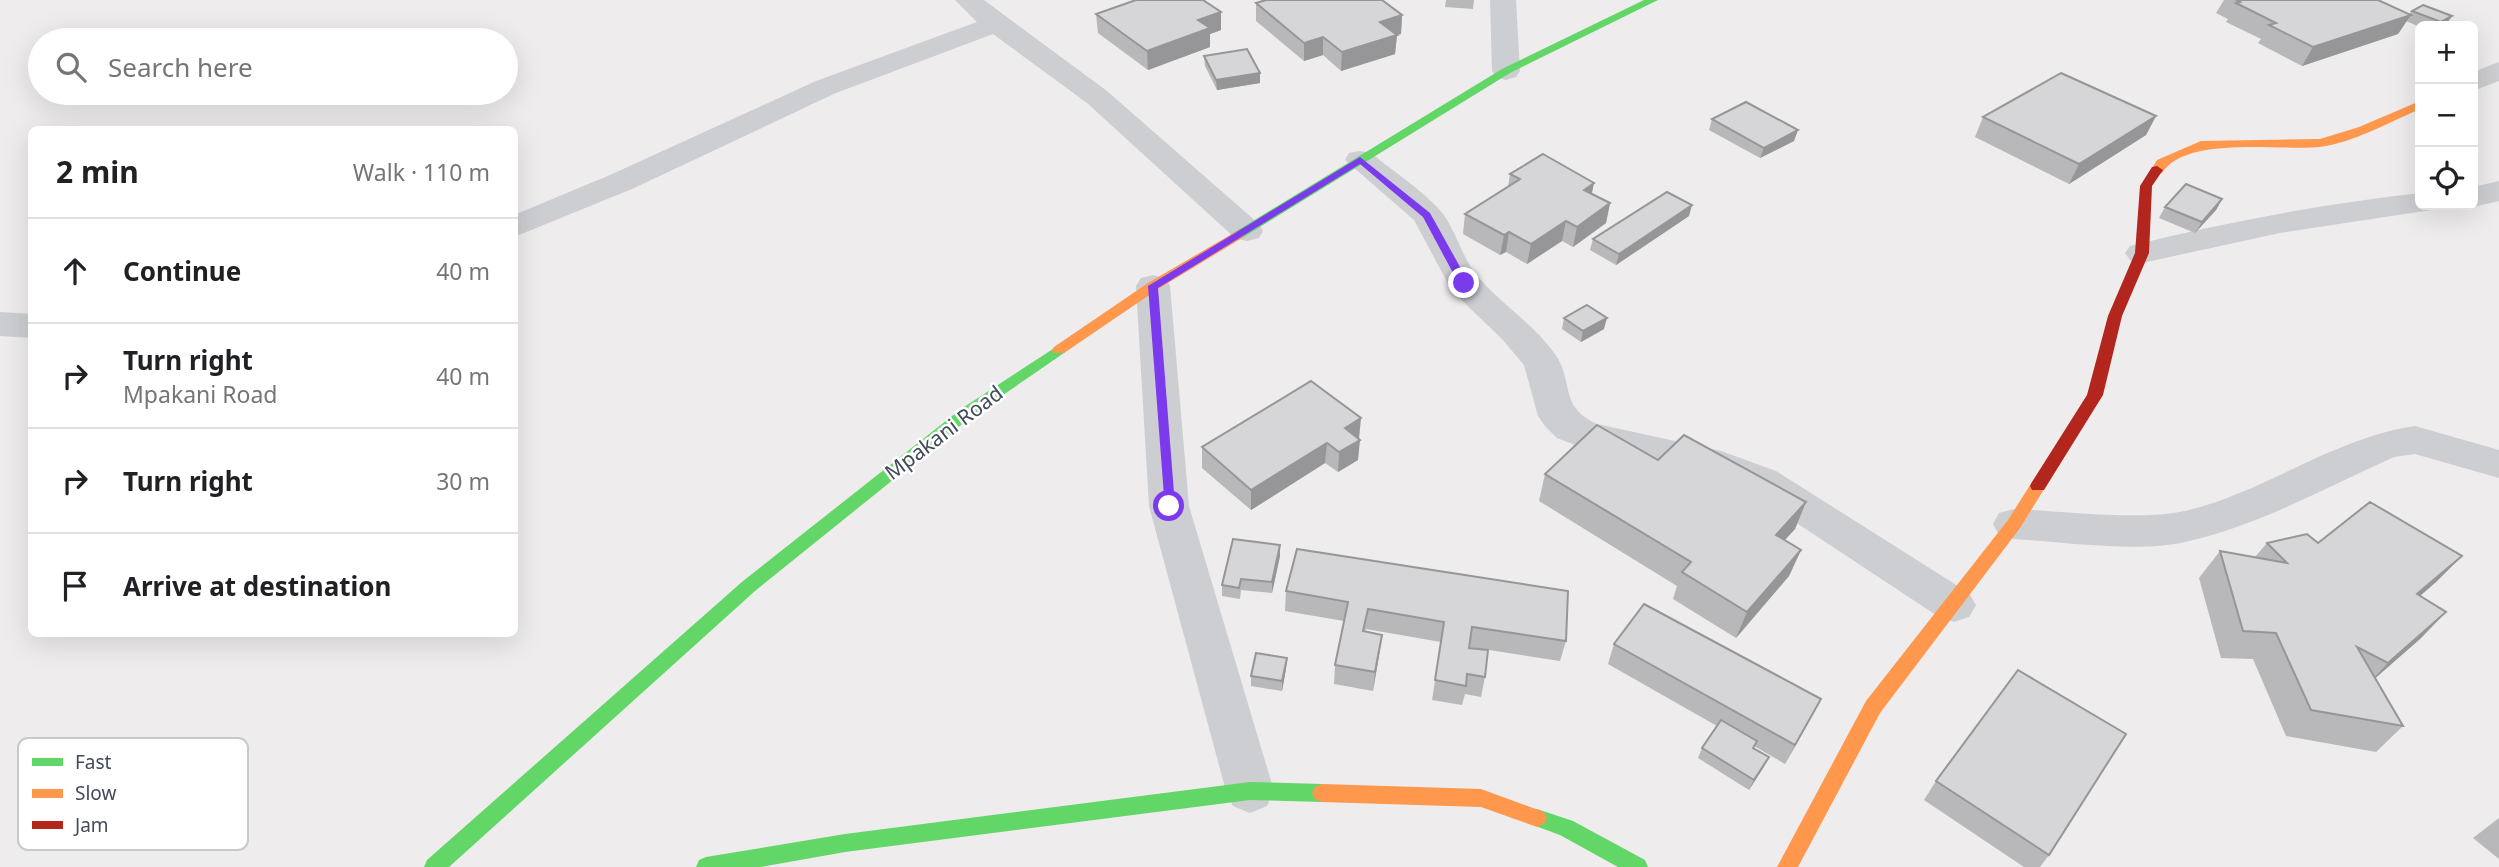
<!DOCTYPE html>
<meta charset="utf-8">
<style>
:root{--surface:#fff;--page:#f6f6f6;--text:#202124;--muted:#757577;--line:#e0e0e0}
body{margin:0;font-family:"Noto Sans",sans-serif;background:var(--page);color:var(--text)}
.controls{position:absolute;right:21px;top:21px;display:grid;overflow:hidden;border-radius:10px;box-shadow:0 7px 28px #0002}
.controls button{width:63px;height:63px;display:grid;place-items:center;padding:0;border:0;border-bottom:2px solid var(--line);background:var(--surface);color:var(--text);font:35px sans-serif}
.stop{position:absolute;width:21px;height:21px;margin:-16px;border:5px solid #7c3aed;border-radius:50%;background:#fff}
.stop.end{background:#7c3aed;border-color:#fff;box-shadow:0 2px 7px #0008}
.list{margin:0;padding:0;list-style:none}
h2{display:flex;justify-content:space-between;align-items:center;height:91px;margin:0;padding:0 28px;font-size:30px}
h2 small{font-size:23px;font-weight:400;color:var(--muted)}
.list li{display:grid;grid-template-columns:46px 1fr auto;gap:21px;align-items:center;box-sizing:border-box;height:105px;padding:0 28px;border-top:2px solid var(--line)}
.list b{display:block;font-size:26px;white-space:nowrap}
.list p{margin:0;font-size:23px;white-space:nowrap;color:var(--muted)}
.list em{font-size:23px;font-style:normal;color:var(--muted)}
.icon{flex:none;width:38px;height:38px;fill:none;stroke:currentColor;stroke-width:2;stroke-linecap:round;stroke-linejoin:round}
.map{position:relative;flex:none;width:2499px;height:867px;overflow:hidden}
.search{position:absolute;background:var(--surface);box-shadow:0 7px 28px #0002;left:28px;top:28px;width:490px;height:77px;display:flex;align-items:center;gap:18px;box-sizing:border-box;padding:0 24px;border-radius:38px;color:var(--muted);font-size:26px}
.panel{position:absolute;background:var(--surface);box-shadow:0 7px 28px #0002;left:28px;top:126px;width:490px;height:511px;border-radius:10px}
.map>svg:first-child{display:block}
</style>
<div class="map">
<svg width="2499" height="867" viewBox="0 0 2499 867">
<rect width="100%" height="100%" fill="#eeecec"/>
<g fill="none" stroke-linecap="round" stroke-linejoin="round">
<!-- street -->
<g fill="#ccced2" fill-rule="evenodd">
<polygon points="955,0 984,0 1107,91 1259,224 1263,231 1259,238 1247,241 1235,238 1087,103 993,34 836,93 632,189 514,237 514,215 610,175 816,81 977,22"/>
<polygon points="1490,0 1516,0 1520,71 1516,77 1506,80 1496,77 1492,71"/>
<polygon points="2499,62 2499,81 2473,91 2473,72"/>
<path d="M1360,151L1371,153C1393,171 1419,188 1438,208C1456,227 1461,258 1479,278C1502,305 1534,324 1555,354C1575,383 1558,406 1597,424L1721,451L1776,471L1969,593L1976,605L1969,617L1954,622L1939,617L1748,491L1713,478L1588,450L1557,438L1544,425L1538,416L1524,365L1502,339L1452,291L1414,220L1345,160L1349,153Z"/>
<polygon points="2499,181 2499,201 2473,207 2466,205 2473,205 2473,187"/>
<path d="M2420,193V205H2435L2431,210L2280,233L2142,263L2130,260L2125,253L2130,246C2225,222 2323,204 2420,193Z"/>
<polygon points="1153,275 1165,278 1170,286 1189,506 1274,791 1267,806 1250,813 1233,806 1226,791 1149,506 1136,286 1141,278"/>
<polygon points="0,312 32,314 32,338 0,336"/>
<path d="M2415,426L2499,450V478L2415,454L2394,457C2327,487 2258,526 2185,542C2137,553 2065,542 2014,539L1999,535L1993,524L1999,513L2014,509C2062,511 2140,521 2185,511C2265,492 2333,438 2415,426Z"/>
</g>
<!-- fast -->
<g fill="#63d668" fill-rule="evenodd">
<polygon points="1644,0 1658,0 1510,73 1242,238 1237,239 1230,235 1502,69"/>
<polygon points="1059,345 1066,350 1064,353 971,417 755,591 449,867 424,867 427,860 743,581 961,409"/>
<polygon points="1250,782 1322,784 1329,787 1332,793 1329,799 1322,802 1250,800 845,852 761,867 696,867 699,860 706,857 845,834"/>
<polygon points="1537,809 1573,821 1645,860 1648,867 1618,867 1560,835 1530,824 1527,818 1530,812"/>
</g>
<!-- slow -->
<g fill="#ff974d" fill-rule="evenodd">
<path d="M2420,101V109C2390,122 2352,143 2320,147C2280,151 2186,135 2162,173L2157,174L2151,170L2157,160L2201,141L2320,139L2359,127Z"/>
<polygon points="1237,231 1244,235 1242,238 1158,289 1064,353 1054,353 1052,350 1054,347 1148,283"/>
<polygon points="2038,480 2044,482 2046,486 2020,528 1880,713 1798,867 1777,867 1866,701 2008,520 2032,482"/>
<polygon points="1322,784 1481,789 1544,812 1547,818 1544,824 1537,827 1481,807 1322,802 1315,799 1312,793 1315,787"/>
</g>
<!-- jam -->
<polygon fill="#b3261e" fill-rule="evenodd" points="2157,166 2163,170 2152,186 2149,253 2122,316 2103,395 2044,490 2032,490 2030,486 2032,482 2087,395 2108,316 2135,253 2140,186 2152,167"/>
</g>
<!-- wall -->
<g fill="#b8b7ba">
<polygon points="1446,0 1474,0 1473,9 1445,7"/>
<polygon points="2224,0 2378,0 2409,14 2412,11 2452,16 2444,26 2420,27 2406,21 2398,34 2302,66 2258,43 2261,39 2226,22 2228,19 2216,13"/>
<polygon points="1256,3 1402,15 1401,34 1397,35 1395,54 1341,71 1323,55 1304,61 1256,21"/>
<polygon points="1096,14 1221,30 1210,34 1210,47 1148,70 1098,33"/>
<polygon points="1204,56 1260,73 1260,83 1217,90 1205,66"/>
<polygon points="2156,116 2146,135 2069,184 1975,137 1983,117"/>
<polygon points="1712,119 1794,141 1760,158 1709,130"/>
<polygon points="1510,174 1592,194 1610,203 1606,223 1573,247 1562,241 1527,264 1506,252 1500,255 1463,234 1465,214 1508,187"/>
<polygon points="2222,199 2216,210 2195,233 2159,218 2165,207"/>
<polygon points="1689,216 1616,265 1590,250 1593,239"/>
<polygon points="1564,318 1604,329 1581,342 1562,329"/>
<polygon points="1359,439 1358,460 1338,472 1325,463 1251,510 1202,468 1202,447"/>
<polygon points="1545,474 1806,502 1795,529 1784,540 1801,550 1789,576 1736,638 1673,599 1677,586 1539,501"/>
<polygon points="2267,543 2318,543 2462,556 2436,582 2420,596 2446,612 2420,639 2375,678 2403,726 2376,752 2286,736 2253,659 2221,658 2199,578 2220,551 2255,557"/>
<polygon points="1297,549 1566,641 1560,661 1470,647 1485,677 1481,697 1465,694 1462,705 1432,700 1441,642 1366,629 1365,631 1382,635 1379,655 1373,691 1334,684 1335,665 1344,621 1285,611 1286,591"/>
<polygon points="1280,556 1272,593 1241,590 1240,599 1222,596 1222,585"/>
<polygon points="1614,644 1821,699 1785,764 1754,746 1753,748 1769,757 1763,768 1749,790 1698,758 1702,748 1717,726 1608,664"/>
<polygon points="1287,658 1286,669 1282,691 1251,686 1251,676"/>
<polygon points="1936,781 2049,855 2040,867 2024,867 1924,800"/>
<polygon points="2499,818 2499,859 2473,838"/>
</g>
<!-- shaded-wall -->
<g fill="#969597">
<polygon points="1221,12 1221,30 1210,34 1210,47 1148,70 1147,51 1198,20"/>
<polygon points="1402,15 1401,34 1389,37 1397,35 1395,54 1341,71 1342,52 1380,22"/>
<polygon points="2411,15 2398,34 2302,66 2313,47"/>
<polygon points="2452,16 2445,26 2438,26 2441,22"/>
<polygon points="1323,37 1323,55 1304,61 1304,43"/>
<polygon points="1260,73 1260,83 1217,90 1216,80"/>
<polygon points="2156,116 2146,135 2069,184 2079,164"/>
<polygon points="1798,130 1794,141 1760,158 1764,148"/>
<polygon points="1594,183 1590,203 1584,190"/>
<polygon points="2222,199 2216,210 2195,233 2202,222"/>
<polygon points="1610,203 1606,223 1573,247 1577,227"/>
<polygon points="1692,205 1689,216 1616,265 1619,254"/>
<polygon points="1566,221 1562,241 1527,264 1531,244"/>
<polygon points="1509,232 1506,252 1500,255 1504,235"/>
<polygon points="1607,318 1604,329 1581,342 1583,331"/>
<polygon points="1361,418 1359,439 1344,449 1345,428"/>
<polygon points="1360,440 1358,460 1338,472 1339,452"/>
<polygon points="1327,443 1325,463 1251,510 1251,490"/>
<polygon points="1806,502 1795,529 1765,562 1776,535"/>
<polygon points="1280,545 1280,556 1272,593 1272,582"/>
<polygon points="1801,550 1789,576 1736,638 1747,612"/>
<polygon points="2462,556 2436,582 2392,620 2417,594"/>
<polygon points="2446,612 2420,639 2363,689 2388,663"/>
<polygon points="1382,635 1379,655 1373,691 1375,672"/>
<polygon points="1287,658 1286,669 1282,691 1282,681"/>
<polygon points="1821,699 1811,718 1785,764 1795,745"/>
<polygon points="1769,757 1763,768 1749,790 1754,780"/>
</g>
<!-- building -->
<g fill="#d6d5d8" stroke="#969597" stroke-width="2">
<polygon points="1136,0 1203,0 1221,12 1198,20 1210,28 1147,51 1096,14"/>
<polygon points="1266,0 1382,0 1402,15 1380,22 1397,35 1342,52 1323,37 1304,43 1256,3"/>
<polygon points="2236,0 2378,0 2411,15 2313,47 2269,25 2276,23 2236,3 2240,2"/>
<polygon points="2423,5 2452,16 2441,22 2412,11"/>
<polygon points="1247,49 1260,73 1216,80 1204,56"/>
<polygon points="2061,73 2156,116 2079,164 1983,117"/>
<polygon points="1746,102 1798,130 1764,148 1712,119"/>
<polygon points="1543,154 1594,183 1584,190 1610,203 1577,227 1566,221 1531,244 1509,232 1504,235 1465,214 1520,179 1510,174"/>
<polygon points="2186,184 2222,199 2202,222 2165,207"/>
<polygon points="1667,192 1692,205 1619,254 1593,239"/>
<polygon points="1587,305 1607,318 1583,331 1564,318"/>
<polygon points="1311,381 1361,418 1345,428 1360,440 1339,452 1327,443 1251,490 1202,447"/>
<polygon points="1597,425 1658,460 1684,435 1806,502 1776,535 1801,550 1747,612 1682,572 1691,562 1545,474"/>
<polygon points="2370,502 2462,556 2417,594 2446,612 2388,663 2357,647 2403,726 2311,710 2276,633 2243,631 2220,551 2287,563 2267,543 2307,534 2318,543"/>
<polygon points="1233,539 1280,545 1272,582 1241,579 1239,588 1222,585"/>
<polygon points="1297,549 1568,591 1566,641 1472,627 1469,648 1488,650 1485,677 1467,674 1466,686 1435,680 1444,622 1368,609 1363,631 1382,635 1375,672 1335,665 1348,602 1286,591"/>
<polygon points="1644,604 1821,699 1795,745 1614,644"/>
<polygon points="1256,653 1287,658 1282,681 1251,676"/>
<polygon points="2018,670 2126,734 2049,855 1936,781"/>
<polygon points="1721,720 1757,741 1753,748 1769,757 1754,780 1702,748"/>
</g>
<!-- route -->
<polygon fill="#7c3aed" points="1360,157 1430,213 1469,283 1460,286 1423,217 1360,164 1158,288 1175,506 1169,510 1165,509 1148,286"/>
<g text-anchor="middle" stroke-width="5" stroke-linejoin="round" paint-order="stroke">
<!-- street labels -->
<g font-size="21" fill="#424b5a" stroke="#fff">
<text transform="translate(944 433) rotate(-37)" y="7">Mpakani Road</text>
</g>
</g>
<!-- legend -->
<rect x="18" y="738" width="230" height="112" rx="10" fill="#fff" stroke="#c6c9ce" stroke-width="2"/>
<rect x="32" y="758" width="31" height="8" fill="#63d668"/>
<rect x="32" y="789" width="31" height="9" fill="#ff974d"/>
<rect x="32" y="821" width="31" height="8" fill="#b3261e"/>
<g font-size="19" fill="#424b5a">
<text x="75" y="769">Fast</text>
<text x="75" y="800">Slow</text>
<text x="75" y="832">Jam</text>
</g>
</svg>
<div class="controls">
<button>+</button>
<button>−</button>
<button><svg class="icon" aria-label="locate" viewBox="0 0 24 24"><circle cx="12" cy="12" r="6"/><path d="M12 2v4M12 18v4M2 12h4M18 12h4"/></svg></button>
</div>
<div class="stop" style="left:1169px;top:506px"></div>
<div class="stop end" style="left:1464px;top:283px"></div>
<div class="search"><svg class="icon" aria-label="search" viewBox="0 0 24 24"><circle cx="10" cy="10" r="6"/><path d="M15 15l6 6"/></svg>Search here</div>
<section class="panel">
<h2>2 min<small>Walk · 110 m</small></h2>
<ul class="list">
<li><svg class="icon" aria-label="ahead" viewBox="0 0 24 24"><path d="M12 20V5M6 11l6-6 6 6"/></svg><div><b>Continue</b></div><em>40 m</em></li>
<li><svg class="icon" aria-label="right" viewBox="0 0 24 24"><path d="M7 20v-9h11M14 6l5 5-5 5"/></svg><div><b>Turn right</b><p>Mpakani Road</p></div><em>40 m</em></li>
<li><svg class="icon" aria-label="right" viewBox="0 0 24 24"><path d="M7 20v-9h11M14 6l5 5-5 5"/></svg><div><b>Turn right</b></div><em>30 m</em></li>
<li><svg class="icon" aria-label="arrive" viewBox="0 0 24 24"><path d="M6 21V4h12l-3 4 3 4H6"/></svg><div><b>Arrive at destination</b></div></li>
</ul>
</section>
</div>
